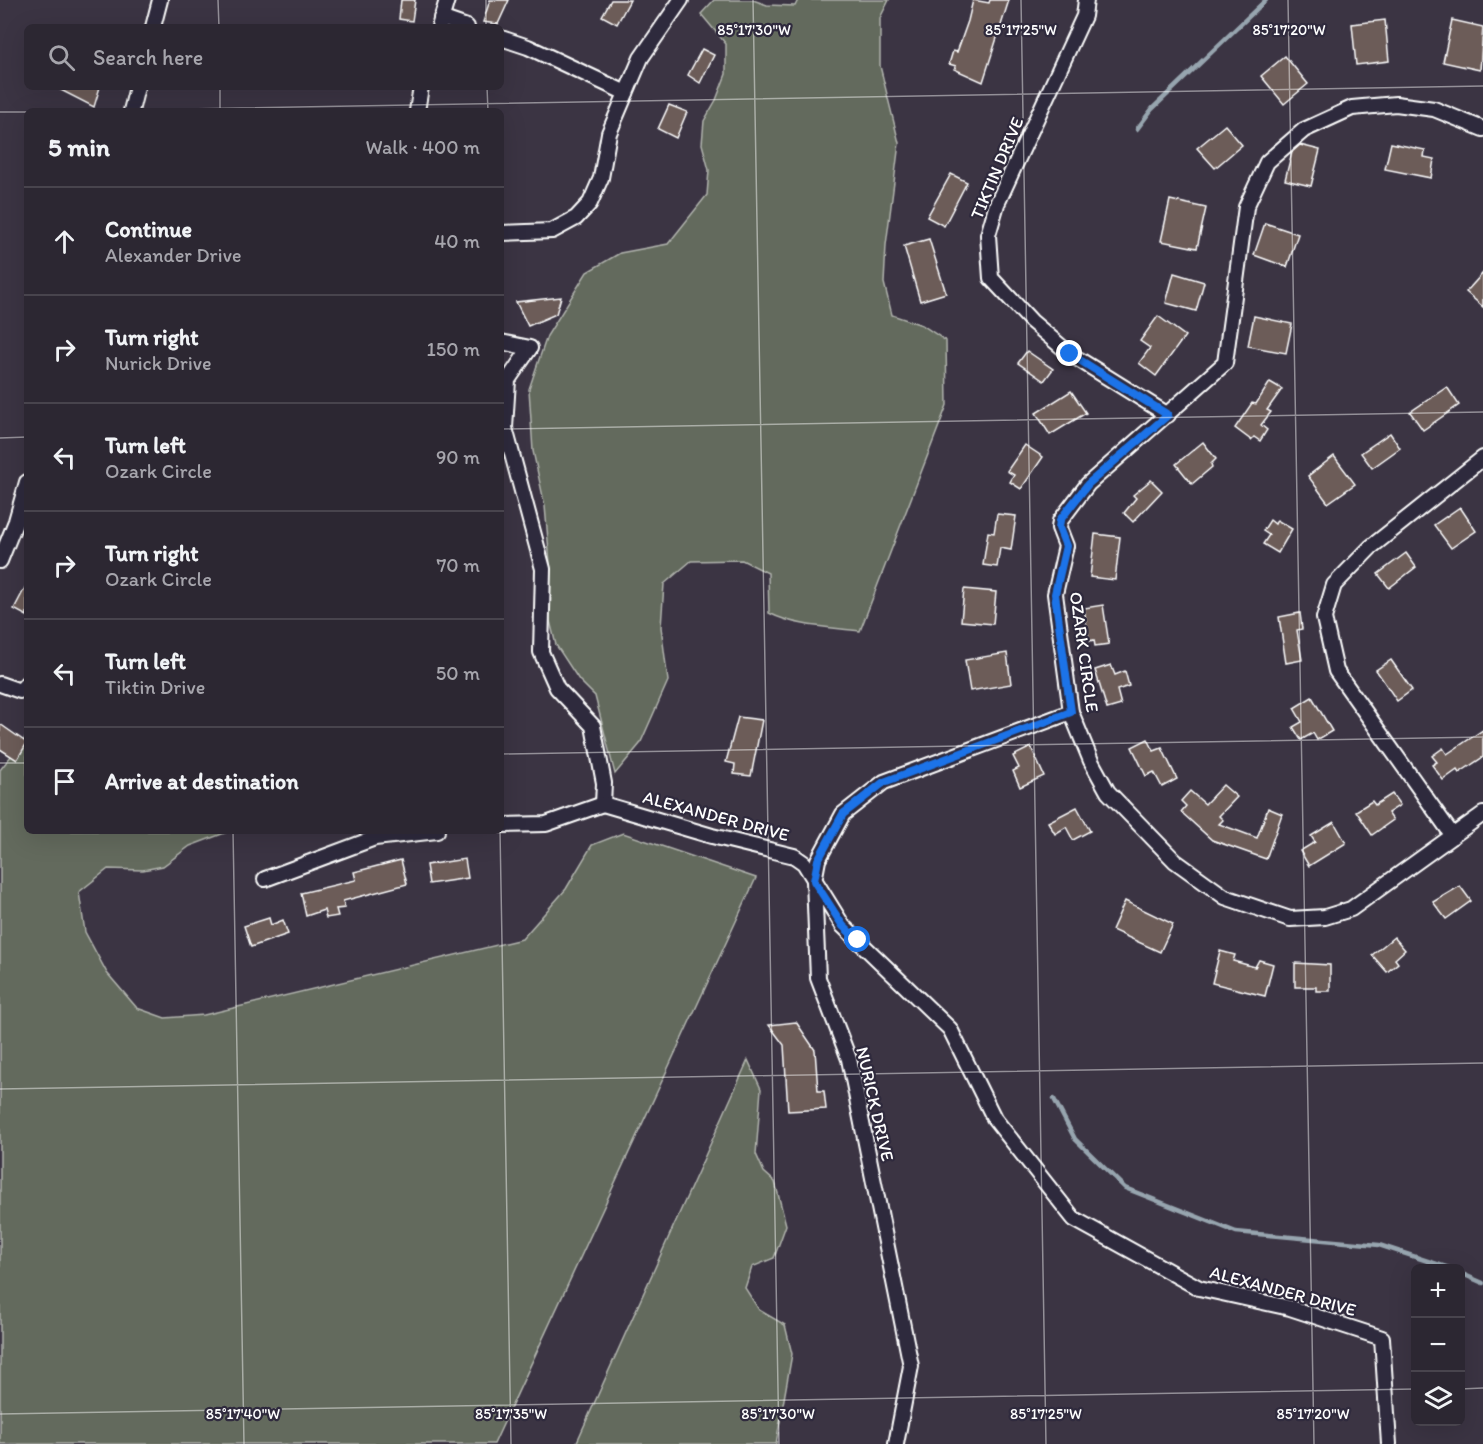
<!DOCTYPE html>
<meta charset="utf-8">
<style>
:root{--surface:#2c2732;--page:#342f3a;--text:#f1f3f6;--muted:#a6a5ac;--line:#48444d}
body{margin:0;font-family:Itim,sans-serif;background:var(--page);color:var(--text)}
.controls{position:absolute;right:18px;bottom:18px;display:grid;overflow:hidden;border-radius:9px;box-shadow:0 6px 24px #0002}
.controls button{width:54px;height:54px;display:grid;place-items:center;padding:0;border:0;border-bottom:2px solid var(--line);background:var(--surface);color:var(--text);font:30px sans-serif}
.stop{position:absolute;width:18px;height:18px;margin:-14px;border:4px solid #1a73e8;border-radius:50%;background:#fff}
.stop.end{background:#1a73e8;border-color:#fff;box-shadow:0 2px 6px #0008}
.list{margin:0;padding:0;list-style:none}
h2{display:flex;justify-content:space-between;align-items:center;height:78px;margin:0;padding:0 24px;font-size:26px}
h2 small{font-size:20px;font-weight:400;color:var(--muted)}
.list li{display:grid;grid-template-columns:39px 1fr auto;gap:18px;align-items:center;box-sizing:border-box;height:108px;padding:0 24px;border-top:2px solid var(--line)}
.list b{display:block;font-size:22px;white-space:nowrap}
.list p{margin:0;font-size:20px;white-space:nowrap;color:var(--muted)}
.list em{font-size:20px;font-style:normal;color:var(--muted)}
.icon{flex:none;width:33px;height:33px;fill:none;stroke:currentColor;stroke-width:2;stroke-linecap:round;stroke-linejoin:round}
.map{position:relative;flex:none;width:1483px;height:1444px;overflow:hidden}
.search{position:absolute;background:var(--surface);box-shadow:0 6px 24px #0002;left:24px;top:24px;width:480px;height:66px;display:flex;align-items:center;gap:15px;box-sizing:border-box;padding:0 21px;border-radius:9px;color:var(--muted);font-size:22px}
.panel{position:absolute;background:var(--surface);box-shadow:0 6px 24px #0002;left:24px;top:108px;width:480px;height:726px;border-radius:9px}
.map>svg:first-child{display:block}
</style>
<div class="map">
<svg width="1483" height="1444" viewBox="0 0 1483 1444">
<rect width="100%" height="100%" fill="#3b3443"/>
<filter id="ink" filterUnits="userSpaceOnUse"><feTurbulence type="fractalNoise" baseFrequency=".0167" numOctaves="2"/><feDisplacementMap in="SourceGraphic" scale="12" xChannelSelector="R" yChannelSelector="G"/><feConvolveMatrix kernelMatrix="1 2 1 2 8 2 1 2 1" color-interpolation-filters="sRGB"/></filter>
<g filter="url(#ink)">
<!-- green -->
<g fill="#636a5d" stroke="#b1b4ae" stroke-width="1.5">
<path d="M714,0H753L767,5L795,6L798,0H889L880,18V66L899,143L886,245L884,283L892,315L922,325L946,341L947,405L860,631C829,627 797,627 769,613L768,573L742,560L691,561L664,584L661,627L668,681L640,744L615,774L595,696L579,680L556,645L547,609L550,563L545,506L533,451L529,389L547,336L587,272L620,253L668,244L707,195L709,170L702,144L704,121L716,100L726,74V44L701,14Z"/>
<polygon points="27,736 27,831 230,831 190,846 163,866 143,870 108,869 79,892 85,932 107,973 137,1008 165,1018 204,1015 522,939 566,889 592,845 623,833 756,878 494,1444 0,1444 0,770"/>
<polygon points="748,1060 761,1089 756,1154 764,1172 775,1182 786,1225 774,1258 752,1267 745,1288 759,1310 785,1325 792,1354 776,1444 576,1444"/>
</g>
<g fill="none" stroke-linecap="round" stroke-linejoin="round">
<!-- stream -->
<g stroke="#97a5af" stroke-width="4.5">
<polyline points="1137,129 1152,109 1266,0"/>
<polyline points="1054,1099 1075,1139 1125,1188 1236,1232 1379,1245 1449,1268"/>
<polyline points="1460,1273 1483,1283"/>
</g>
</g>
<!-- building -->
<g fill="#6c5b59" stroke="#fff" stroke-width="1.5">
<polygon points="401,0 415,0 412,21 399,19"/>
<polygon points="490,0 509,0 498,24 483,22"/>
<polygon points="611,0 630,0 617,24 602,16"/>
<polygon points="973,0 989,3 990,0 1009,0 983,82 954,69 956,66 949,64 953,51 957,52 968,21"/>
<polygon points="1385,20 1389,61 1356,65 1352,24"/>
<polygon points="1452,20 1483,27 1480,70 1443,62"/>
<polygon points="702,49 714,55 700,83 688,75"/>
<polygon points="1285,56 1308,84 1284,104 1261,76"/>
<polygon points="55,87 100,87 94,107"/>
<polygon points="669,105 687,112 676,138 658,129"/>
<polygon points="1225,125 1242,145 1215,168 1197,148"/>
<polygon points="1391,143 1425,150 1424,157 1434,159 1431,178 1385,169"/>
<polygon points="1300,145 1320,150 1311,186 1285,180 1292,152"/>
<polygon points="951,174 967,182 944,226 927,217"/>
<polygon points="1170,200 1206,208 1197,248 1161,241"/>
<polygon points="1265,223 1298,234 1287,267 1254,255"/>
<polygon points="929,239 946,293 920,301 904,246"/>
<polygon points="1174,273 1204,282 1196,311 1166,303"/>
<polygon points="1483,273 1483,307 1466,292"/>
<polygon points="561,297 556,314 528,326 516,302"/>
<polygon points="1158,316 1185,336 1156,376 1139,363 1150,348 1140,341"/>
<polygon points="1254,316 1292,324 1286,353 1248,346"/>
<polygon points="1027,351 1053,369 1044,381 1018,363"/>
<polygon points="1270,382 1282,389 1267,410 1271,412 1261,425 1267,430 1260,441 1254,437 1251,440 1235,428 1252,403 1256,404"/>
<polygon points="1447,387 1459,405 1423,430 1410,412"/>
<polygon points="1071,391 1086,413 1050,435 1036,413"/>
<polygon points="1390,433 1400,448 1372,468 1361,453"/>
<polygon points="1203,442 1216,459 1211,464 1212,467 1192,484 1176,464"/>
<polygon points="1025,445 1043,457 1021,489 1010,482 1014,475 1007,471"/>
<polygon points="1334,456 1355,484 1328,503 1308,476"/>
<polygon points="1151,480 1162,491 1133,522 1124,513 1136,498 1133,495"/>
<polygon points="1460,507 1476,531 1451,548 1434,525"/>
<polygon points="997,514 1016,516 1011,550 1000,548 997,567 983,565 988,532 994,533"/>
<polygon points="1270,520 1275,524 1277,520 1292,529 1278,553 1263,544 1269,535 1263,531"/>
<polygon points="1095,534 1120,537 1115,580 1090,577"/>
<polygon points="1406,553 1416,567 1389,588 1378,574"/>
<polygon points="27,584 27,616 14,609"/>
<polygon points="964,589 996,592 993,624 961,621"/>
<polygon points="1103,605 1109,644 1095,646 1094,640 1089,641 1084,608"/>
<polygon points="1300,613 1302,629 1297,630 1302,660 1286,663 1279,617"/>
<polygon points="1007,653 1011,684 970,691 965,660"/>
<polygon points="1391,660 1412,690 1397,701 1376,670"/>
<polygon points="1111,665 1115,675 1125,671 1129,686 1117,690 1121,705 1107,709 1095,670"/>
<polygon points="1312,697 1332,731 1317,740 1313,733 1301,740 1293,727 1302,722 1294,708"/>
<polygon points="738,717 762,720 751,776 734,774 735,764 726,762"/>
<polygon points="0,724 27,743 17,760 0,749"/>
<polygon points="1483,730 1483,757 1459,773 1457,770 1443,780 1432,765 1437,762 1432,756 1443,748 1447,754"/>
<polygon points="1148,739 1154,751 1162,748 1177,779 1162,787 1154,772 1146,776 1132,747"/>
<polygon points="1031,747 1044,776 1020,787 1013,771 1019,768 1013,756"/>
<polygon points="1223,785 1237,797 1219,816 1223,820 1219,824 1257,838 1268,808 1282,814 1266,859 1212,840 1181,812 1186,806 1181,801 1190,791 1205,804"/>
<polygon points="1392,794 1400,805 1388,813 1393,820 1372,835 1356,811 1372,801 1375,805"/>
<polygon points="1077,807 1090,831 1073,840 1066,827 1055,834 1048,822"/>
<polygon points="1334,822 1346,843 1309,866 1300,851 1315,842 1311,836"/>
<polygon points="465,859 468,878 429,884 426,865"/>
<polygon points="401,860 407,884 343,901 345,908 336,909 338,916 326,918 324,910 306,916 301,893 356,880 354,872"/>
<polygon points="1460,886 1471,901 1446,919 1433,902"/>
<polygon points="1125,901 1173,924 1160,952 1112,930"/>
<polygon points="269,918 271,925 283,920 288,934 251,947 244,926"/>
<polygon points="1394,937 1405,950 1395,959 1398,963 1387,972 1372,955"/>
<polygon points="1220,951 1235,955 1233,961 1255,967 1259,960 1273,964 1265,996 1212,983"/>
<polygon points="1295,963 1330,965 1330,991 1316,991 1316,987 1295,987"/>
<polygon points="796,1022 815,1050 818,1091 824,1091 826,1109 788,1111 784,1045 769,1025"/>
</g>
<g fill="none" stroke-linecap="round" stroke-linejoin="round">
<!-- minor casing -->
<g stroke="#fff" stroke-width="18">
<g id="minor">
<polyline points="1086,0 1084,16 997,204 988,235 991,278 1031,321 1070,354 1168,415"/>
<polyline points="441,18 467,27"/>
<polyline points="153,27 160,0"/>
<polyline points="439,27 447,0"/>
<polyline points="501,38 528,47 626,93"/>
<polyline points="131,111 137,87"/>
<polyline points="417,111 421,87"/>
<polyline points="1483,129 1434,109 1396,104 1352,108 1304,130 1267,162 1246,207 1225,363 1088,484 1060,521 1059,528 1066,546 1055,594 1071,712 1091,761 1108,792 1175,861 1225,897 1290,919 1325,917 1351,909 1483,814"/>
<polyline points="501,233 552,231 576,218 590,203 601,178 609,133 641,58 681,0"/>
<polyline points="501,342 530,348 508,380 505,428 543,569 541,652 557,688 593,726 604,783 603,804"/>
<polyline points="0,561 16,521 27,482"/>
<polyline points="0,684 20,691 27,683"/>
<polyline points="603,804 712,836 794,856 804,863 843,926 950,1029 994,1118 1074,1219 1199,1288 1290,1308 1382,1338 1389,1444"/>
<polyline points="501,825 546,824 603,804"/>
<polyline points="1453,836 1336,671 1324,618 1334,585 1371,547 1483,458"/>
<polyline points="265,879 375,838 437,831"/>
<polyline points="896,1444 911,1366 849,1059 818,978 814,881 818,860 843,814 884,782 1071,712"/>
</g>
</g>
<!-- minor -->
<use href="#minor" stroke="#2f2a3d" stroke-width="14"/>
</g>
</g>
<g fill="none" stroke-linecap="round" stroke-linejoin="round" filter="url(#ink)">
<!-- route -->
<polyline stroke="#1a73e8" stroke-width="8" points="858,940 843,926 814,881 818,860 843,814 884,782 1071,712 1055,594 1066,546 1059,528 1060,520 1088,484 1168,415 1070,354"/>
</g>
<!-- ticks -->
<path fill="none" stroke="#fff" stroke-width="1.5" stroke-opacity="0.45" d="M218,0L219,27M486,0V27M753,0L779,1444M1021,0L1046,1444M1288,0L1314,1444M220,87V111M487,87L488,111M65,111L1483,86M0,112H27M501,429L1483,412M0,438L27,437M501,754L1483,737M0,763H27M233,831L244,1444M500,831L511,1444M0,1089L1483,1063M1460,1389L1483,1388M0,1414L1416,1389"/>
<g text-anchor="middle" stroke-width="4.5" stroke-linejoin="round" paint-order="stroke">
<!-- street labels -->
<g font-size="18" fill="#fff" stroke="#2f2a3d">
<text transform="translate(997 168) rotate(-67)" y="6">TIKTIN DRIVE</text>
<text transform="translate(1084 652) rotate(82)" y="6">OZARK CIRCLE</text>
<text transform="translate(716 816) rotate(15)" y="6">ALEXANDER DRIVE</text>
<text transform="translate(875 1104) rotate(77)" y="6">NURICK DRIVE</text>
<text transform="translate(1283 1291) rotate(15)" y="6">ALEXANDER DRIVE</text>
</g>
</g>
<g font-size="15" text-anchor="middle" fill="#fff" stroke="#2f2a3d" stroke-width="4.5" stroke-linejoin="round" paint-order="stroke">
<text x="754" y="35">85°17'30"W</text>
<text x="1021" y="35">85°17'25"W</text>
<text x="1289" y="35">85°17'20"W</text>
<text x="243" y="1419">85°17'40"W</text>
<text x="511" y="1419">85°17'35"W</text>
<text x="778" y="1419">85°17'30"W</text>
<text x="1046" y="1419">85°17'25"W</text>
<text x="1313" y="1419">85°17'20"W</text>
</g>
</svg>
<div class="controls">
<button>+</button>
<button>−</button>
<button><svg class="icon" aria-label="layers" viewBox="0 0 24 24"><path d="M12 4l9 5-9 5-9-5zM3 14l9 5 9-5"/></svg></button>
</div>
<div class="stop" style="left:858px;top:940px"></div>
<div class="stop end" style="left:1070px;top:354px"></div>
<div class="search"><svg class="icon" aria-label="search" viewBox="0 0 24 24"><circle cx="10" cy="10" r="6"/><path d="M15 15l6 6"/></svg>Search here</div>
<section class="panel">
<h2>5 min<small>Walk · 400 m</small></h2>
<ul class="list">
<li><svg class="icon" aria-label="ahead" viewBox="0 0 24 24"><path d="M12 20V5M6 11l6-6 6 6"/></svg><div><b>Continue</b><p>Alexander Drive</p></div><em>40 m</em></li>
<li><svg class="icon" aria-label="right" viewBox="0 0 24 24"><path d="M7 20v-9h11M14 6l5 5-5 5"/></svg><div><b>Turn right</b><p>Nurick Drive</p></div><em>150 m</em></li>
<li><svg class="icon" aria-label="left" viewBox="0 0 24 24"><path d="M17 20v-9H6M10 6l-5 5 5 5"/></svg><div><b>Turn left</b><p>Ozark Circle</p></div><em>90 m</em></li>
<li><svg class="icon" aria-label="right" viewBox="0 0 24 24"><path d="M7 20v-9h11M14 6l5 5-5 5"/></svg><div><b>Turn right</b><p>Ozark Circle</p></div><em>70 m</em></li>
<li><svg class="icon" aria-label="left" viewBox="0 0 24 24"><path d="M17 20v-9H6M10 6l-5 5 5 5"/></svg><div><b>Turn left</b><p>Tiktin Drive</p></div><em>50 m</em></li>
<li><svg class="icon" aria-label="arrive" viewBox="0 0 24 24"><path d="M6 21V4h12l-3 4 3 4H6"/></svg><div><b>Arrive at destination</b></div></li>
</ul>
</section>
</div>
